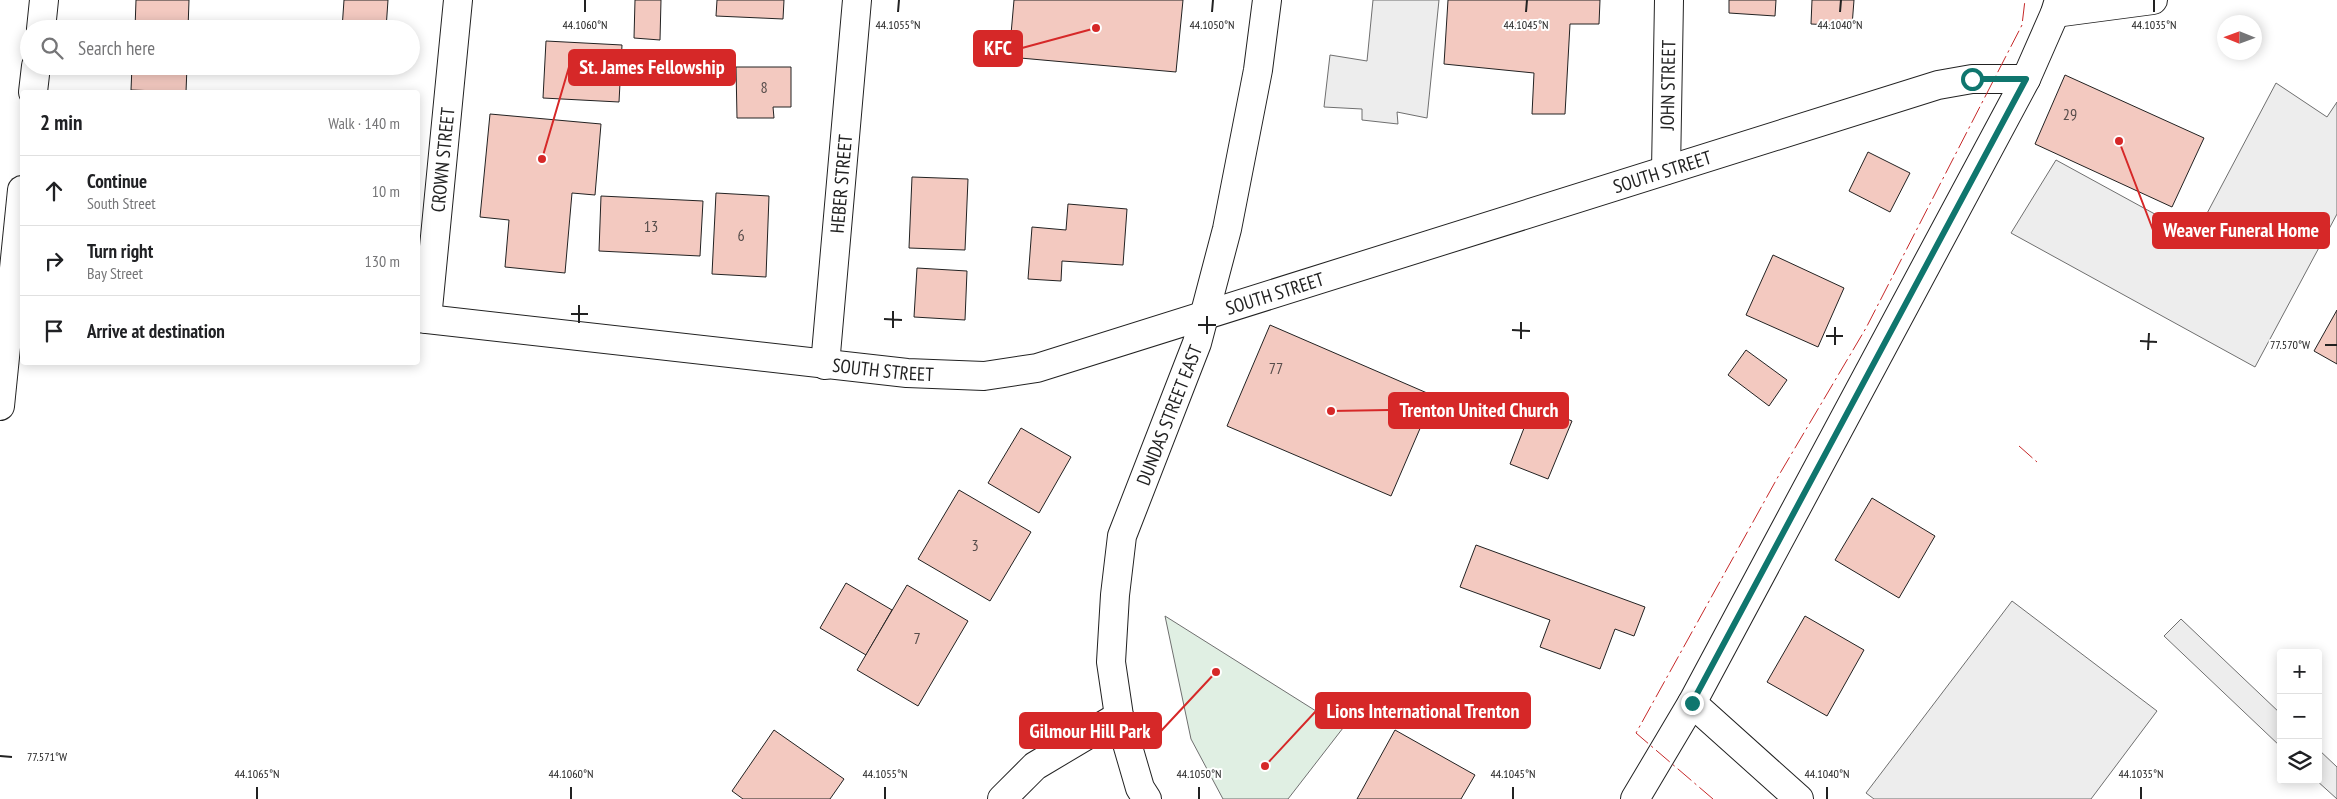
<!DOCTYPE html>
<meta charset="utf-8">
<style>
:root{--surface:#fff;--page:#f6f6f6;--text:#202124;--muted:#757577;--line:#e0e0e0}
body{margin:0;font-family:"PT Sans Narrow",sans-serif;background:var(--page);color:var(--text)}
.controls{position:absolute;right:15px;bottom:15px;display:grid;overflow:hidden;border-radius:5px;box-shadow:0 2px 12px #0003}
.controls button{width:45px;height:45px;display:grid;place-items:center;padding:0;border:0;border-bottom:1px solid var(--line);background:var(--surface);color:var(--text);font:25px sans-serif}
.compass{position:absolute;left:2217px;top:15px;width:45px;height:45px;border-radius:50%;background:var(--surface);box-shadow:0 2px 12px #0003;rotate:271deg}
.stop{position:absolute;width:15px;height:15px;margin:-11px;border:4px solid #0f766e;border-radius:50%;background:#fff}
.stop.end{background:#0f766e;border-color:#fff;box-shadow:0 1px 5px #0008}
.list{margin:0;padding:0;list-style:none}
h2{display:flex;justify-content:space-between;align-items:center;height:65px;margin:0;padding:0 20px;font-size:21px}
h2 small{font-size:16px;font-weight:400;color:var(--muted)}
.list li{display:grid;grid-template-columns:32px 1fr auto;gap:15px;align-items:center;box-sizing:border-box;height:70px;padding:0 20px;border-top:1px solid var(--line)}
.list b{display:block;font-size:19px;white-space:nowrap}
.list p{margin:0;font-size:16px;white-space:nowrap;color:var(--muted)}
.list em{font-size:16px;font-style:normal;color:var(--muted)}
.icon{flex:none;width:28px;height:28px;fill:none;stroke:currentColor;stroke-width:2;stroke-linecap:round;stroke-linejoin:round}
.map{position:relative;flex:none;width:2337px;height:799px;overflow:hidden}
.search{position:absolute;background:var(--surface);box-shadow:0 2px 12px #0003;left:20px;top:20px;width:400px;height:55px;display:flex;align-items:center;gap:12px;box-sizing:border-box;padding:0 18px;border-radius:28px;color:var(--muted);font-size:19px}
.panel{position:absolute;background:var(--surface);box-shadow:0 2px 12px #0003;left:20px;top:90px;width:400px;height:275px;border-radius:5px}
.map>svg:first-child{display:block}
</style>
<div class="map">
<svg width="2337" height="799" viewBox="0 0 2337 799">
<rect width="100%" height="100%" fill="#fff"/>
<!-- green -->
<polygon fill="#e0efe3" stroke="#6f6f6f" points="1165,616 1343,728 1288,799 1223,799 1191,739"/>
<!-- parking -->
<g fill="#ededed" stroke="#6f6f6f">
<polygon points="1373,0 1439,0 1427,118 1397,112 1398,124 1362,120 1362,109 1324,107 1330,55 1367,61"/>
<polygon points="2276,83 2327,117 2337,102 2337,214 2255,367 2011,233 2056,160 2195,236"/>
<polygon points="2012,601 2157,711 2091,799 1874,799 1866,793"/>
<polygon points="2181,619 2281,714 2281,747 2164,636"/>
<polygon points="2318,749 2337,767 2337,799 2316,780 2318,780"/>
</g>
<!-- building -->
<g fill="#f3c9c0" stroke="#222">
<polygon points="136,0 189,0 188,29 135,29"/>
<polygon points="344,0 388,0 386,29 342,29"/>
<polygon points="635,0 661,0 660,40 634,38"/>
<polygon points="717,0 784,0 783,19 716,16"/>
<polygon points="1014,0 1183,0 1176,72 1009,57"/>
<polygon points="1448,0 1600,0 1599,24 1570,24 1565,114 1532,114 1534,73 1444,64"/>
<polygon points="1729,0 1776,0 1775,16 1729,13"/>
<polygon points="1812,0 1854,0 1852,26 1811,24"/>
<polygon points="546,41 622,45 619,102 543,98"/>
<polygon points="132,66 187,66 186,92 131,90"/>
<polygon points="736,67 791,67 791,107 773,107 774,118 737,118"/>
<polygon points="2065,75 2204,138 2172,207 2035,144"/>
<polygon points="490,114 601,124 595,195 572,193 565,273 505,267 509,220 480,217"/>
<polygon points="1868,152 1910,173 1890,212 1849,191"/>
<polygon points="912,177 968,179 965,250 909,248"/>
<polygon points="716,193 769,196 766,277 712,274"/>
<polygon points="601,196 703,201 700,256 599,251"/>
<polygon points="1068,204 1127,209 1123,265 1062,261 1061,281 1028,279 1032,227 1066,230"/>
<polygon points="1773,255 1844,288 1818,347 1746,315"/>
<polygon points="917,268 967,271 965,320 914,317"/>
<polygon points="2337,310 2337,364 2314,351"/>
<polygon points="1270,325 1434,396 1391,496 1227,426"/>
<polygon points="1746,350 1787,380 1769,406 1728,375"/>
<polygon points="1533,405 1572,421 1548,479 1510,464"/>
<polygon points="1021,428 1071,457 1039,513 988,483"/>
<polygon points="959,490 1031,532 990,601 918,559"/>
<polygon points="1872,498 1935,536 1899,598 1835,560"/>
<polygon points="1476,545 1645,607 1634,636 1615,629 1600,669 1540,647 1550,620 1460,587"/>
<polygon points="846,583 892,610 866,655 820,628"/>
<polygon points="907,585 968,621 918,706 857,670"/>
<polygon points="1805,616 1864,650 1827,716 1767,682"/>
<polygon points="774,730 844,779 830,799 743,799 732,791"/>
<polygon points="1395,730 1475,775 1461,799 1357,799"/>
</g>
<g fill="none" stroke-linecap="round" stroke-linejoin="round">
<!-- minor casing -->
<g stroke="#222" stroke-width="30">
<g id="minor">
<polyline points="2055,13 2153,0"/>
<polyline points="41,29 44,0"/>
<polyline points="33,92 36,66"/>
<path id="s1" d="M1666,170L1669,0"/>
<path id="s2" d="M418,318L907,373L984,376L1037,368L1938,85L1972,79H2026"/>
<path id="s3" d="M427,319L458,0"/>
<path id="s4" d="M825,365L857,0"/>
<polyline points="0,406 22,190"/>
<polyline points="1692,703 1799,799"/>
</g>
</g>
<!-- tertiary casing -->
<g stroke="#222" stroke-width="30">
<polyline id="tertiary" points="1635,799 1692,703 2026,79 2055,13 2059,0"/>
</g>
<!-- secondary casing -->
<g stroke="#222" stroke-width="30">
<polyline id="secondary" points="1002,799 1035,766 1119,716"/>
</g>
<!-- primary casing -->
<g stroke="#222" stroke-width="30">
<g id="primary">
<path id="s5" d="M1147,799L1140,788L1119,716L1111,662L1115,595L1122,536L1197,343L1227,229L1258,70L1267,0"/>
</g>
</g>
<!-- minor -->
<use href="#minor" stroke="#fff" stroke-width="28"/>
<!-- tertiary -->
<use href="#tertiary" stroke="#fff" stroke-width="28"/>
<!-- secondary -->
<use href="#secondary" stroke="#fff" stroke-width="28"/>
<!-- primary -->
<use href="#primary" stroke="#fff" stroke-width="28"/>
<!-- power -->
<g stroke="#c62828" stroke-width="1" stroke-dasharray="18 4 2.5 4" stroke-linecap="butt">
<polyline points="2019,446 2037,462"/>
<polyline points="1713,799 1636,733 1779,475 1866,328 2022,25 2025,0"/>
</g>
</g>
<g fill="none" stroke-linecap="round" stroke-linejoin="round">
<!-- route -->
<polyline stroke="#0f766e" stroke-width="6" points="1692,703 2026,79 1972,79"/>
</g>
<!-- ticks -->
<path fill="none" stroke="#222" stroke-width="2" d="M585,12V0M898,12L899,0M1212,12L1213,0M1526,12L1527,0M1840,12L1841,0M2154,12V0M571,314H588M884,319L902,320M579,323V305M1198,325H1216M893,328V311M1512,330L1530,331M1207,334V316M1826,336H1843M1521,339V322M2140,341L2157,342M1835,345V327M2325,345H2337M2148,350L2149,333M0,756L12,757M257,799V787M571,799V787M885,799V787M1199,799V787M1513,799V787M1827,799V787M2141,799V787"/>
<g text-anchor="middle" stroke-width="4" stroke-linejoin="round" paint-order="stroke">
<!-- number labels -->
<g font-size="16" fill="#564c4a">
<text x="764" y="93">8</text>
<text x="2070" y="120">29</text>
<text x="651" y="232">13</text>
<text x="741" y="241">6</text>
<text x="1276" y="374">77</text>
<text x="975" y="551">3</text>
<text x="917" y="644">7</text>
</g>
<!-- street labels -->
<g font-size="19" fill="#222" stroke="#fff">
<text dy="7" stroke="none"><textPath href="#s1" startOffset="85">JOHN STREET</textPath></text>
<text dy="7" stroke="none"><textPath href="#s3" startOffset="160">CROWN STREET</textPath></text>
<text dy="7" stroke="none"><textPath href="#s2" startOffset="1278">SOUTH STREET</textPath></text>
<text dy="7" stroke="none"><textPath href="#s4" startOffset="182">HEBER STREET</textPath></text>
<text dy="7" stroke="none"><textPath href="#s2" startOffset="872">SOUTH STREET</textPath></text>
<text dy="7" stroke="none"><textPath href="#s2" startOffset="468">SOUTH STREET</textPath></text>
<text dy="7" stroke="none"><textPath href="#s5" startOffset="399">DUNDAS STREET EAST</textPath></text>
</g>
</g>
<g font-size="12" text-anchor="middle" fill="#222" stroke="#fff" stroke-width="4" stroke-linejoin="round" paint-order="stroke">
<text x="585" y="29">44.1060°N</text>
<text x="898" y="29">44.1055°N</text>
<text x="1212" y="29">44.1050°N</text>
<text x="1526" y="29">44.1045°N</text>
<text x="1840" y="29">44.1040°N</text>
<text x="2154" y="29">44.1035°N</text>
<text x="2290" y="349">77.570°W</text>
<text x="47" y="761">77.571°W</text>
<text x="257" y="778">44.1065°N</text>
<text x="571" y="778">44.1060°N</text>
<text x="885" y="778">44.1055°N</text>
<text x="1199" y="778">44.1050°N</text>
<text x="1513" y="778">44.1045°N</text>
<text x="1827" y="778">44.1040°N</text>
<text x="2141" y="778">44.1035°N</text>
</g>
<!-- callouts -->
<path fill="none" stroke="#d62828" stroke-width="2" d="M1096 28L1022 48M542 159L569 67M2119 141L2153 230M1331 411L1389 410M1265 766L1316 711M1216 672L1161 731"/>
<g fill="#d62828" stroke="#fff" stroke-width="2">
<circle cx="1096" cy="28" r="5"/>
<circle cx="542" cy="159" r="5"/>
<circle cx="2119" cy="141" r="5"/>
<circle cx="1331" cy="411" r="5"/>
<circle cx="1265" cy="766" r="5"/>
<circle cx="1216" cy="672" r="5"/>
</g>
<g fill="#d62828" stroke="#d62828" stroke-width="2">
<rect x="974" y="31" width="48" height="35" rx="5"/>
<rect x="569" y="50" width="166" height="35" rx="5"/>
<rect x="2153" y="213" width="176" height="35" rx="5"/>
<rect x="1389" y="393" width="179" height="35" rx="5"/>
<rect x="1316" y="693" width="214" height="35" rx="5"/>
<rect x="1020" y="713" width="141" height="35" rx="5"/>
</g>
<g font-size="20" text-anchor="middle" font-weight="bold" fill="#fff">
<text x="998" y="55">KFC</text>
<text x="652" y="74">St. James Fellowship</text>
<text x="2241" y="237">Weaver Funeral Home</text>
<text x="1479" y="417">Trenton United Church</text>
<text x="1423" y="718">Lions International Trenton</text>
<text x="1090" y="738">Gilmour Hill Park</text>
</g>
</svg>
<div class="controls">
<button>+</button>
<button>−</button>
<button><svg class="icon" aria-label="layers" viewBox="0 0 24 24"><path d="M12 4l9 5-9 5-9-5zM3 14l9 5 9-5"/></svg></button>
</div>
<svg class="compass" viewBox="-18 -18 36 36"><path d="M0-13l5 13h-10z" fill="#e53935"/><path d="M0 13l5-13h-10z" fill="#757577"/></svg>
<div class="stop" style="left:1972px;top:79px"></div>
<div class="stop end" style="left:1692px;top:703px"></div>
<div class="search"><svg class="icon" aria-label="search" viewBox="0 0 24 24"><circle cx="10" cy="10" r="6"/><path d="M15 15l6 6"/></svg>Search here</div>
<section class="panel">
<h2>2 min<small>Walk · 140 m</small></h2>
<ul class="list">
<li><svg class="icon" aria-label="ahead" viewBox="0 0 24 24"><path d="M12 20V5M6 11l6-6 6 6"/></svg><div><b>Continue</b><p>South Street</p></div><em>10 m</em></li>
<li><svg class="icon" aria-label="right" viewBox="0 0 24 24"><path d="M7 20v-9h11M14 6l5 5-5 5"/></svg><div><b>Turn right</b><p>Bay Street</p></div><em>130 m</em></li>
<li><svg class="icon" aria-label="arrive" viewBox="0 0 24 24"><path d="M6 21V4h12l-3 4 3 4H6"/></svg><div><b>Arrive at destination</b></div></li>
</ul>
</section>
</div>
